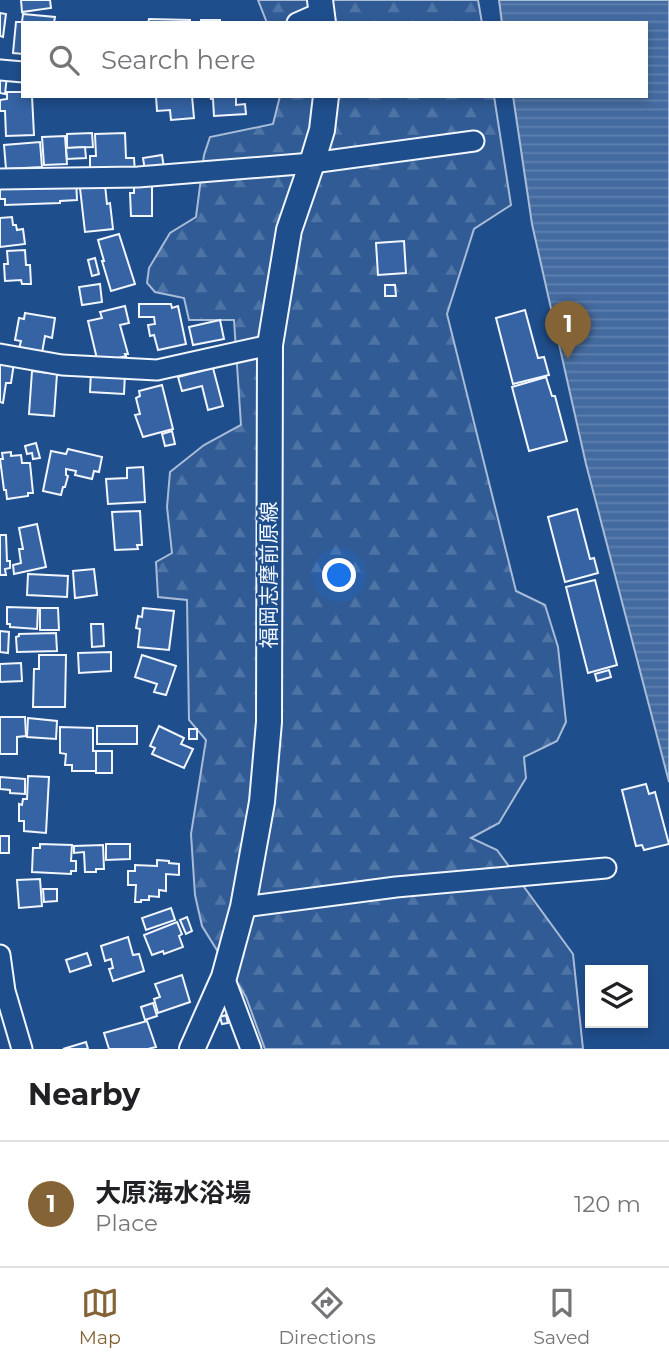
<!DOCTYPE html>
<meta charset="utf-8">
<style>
:root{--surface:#fff;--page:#f2f2f2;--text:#202124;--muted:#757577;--line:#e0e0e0;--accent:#846436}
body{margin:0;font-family:Montserrat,"Noto Sans JP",sans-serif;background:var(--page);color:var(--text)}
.controls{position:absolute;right:21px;bottom:21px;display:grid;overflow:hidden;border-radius:0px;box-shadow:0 4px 10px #0003}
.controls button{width:63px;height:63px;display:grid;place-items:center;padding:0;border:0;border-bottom:2px solid var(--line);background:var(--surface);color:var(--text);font:35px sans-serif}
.you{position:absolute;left:340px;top:576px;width:24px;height:24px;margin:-18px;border:5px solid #fff;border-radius:50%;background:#1a73e8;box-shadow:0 0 0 10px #1a73e833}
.badge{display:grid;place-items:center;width:46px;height:46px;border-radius:50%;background:var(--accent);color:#fff;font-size:23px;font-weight:700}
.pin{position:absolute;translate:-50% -58px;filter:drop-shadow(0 2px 4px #0008)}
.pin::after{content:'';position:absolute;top:37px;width:24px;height:21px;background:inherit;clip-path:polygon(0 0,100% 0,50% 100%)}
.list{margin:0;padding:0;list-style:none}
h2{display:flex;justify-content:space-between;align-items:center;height:91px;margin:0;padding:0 28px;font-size:30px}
h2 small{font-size:23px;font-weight:400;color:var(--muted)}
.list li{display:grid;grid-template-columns:46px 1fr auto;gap:21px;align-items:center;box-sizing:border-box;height:126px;padding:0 28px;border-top:2px solid var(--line)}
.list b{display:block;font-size:26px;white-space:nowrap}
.list p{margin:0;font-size:23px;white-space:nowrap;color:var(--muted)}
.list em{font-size:23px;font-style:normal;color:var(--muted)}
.icon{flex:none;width:38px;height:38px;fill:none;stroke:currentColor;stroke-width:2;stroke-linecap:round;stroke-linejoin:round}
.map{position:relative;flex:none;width:669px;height:1049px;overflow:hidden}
.search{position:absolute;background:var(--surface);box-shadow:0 4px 10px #0003;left:21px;right:21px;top:21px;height:77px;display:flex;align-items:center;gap:18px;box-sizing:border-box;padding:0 24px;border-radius:0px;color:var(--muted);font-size:26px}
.sheet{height:217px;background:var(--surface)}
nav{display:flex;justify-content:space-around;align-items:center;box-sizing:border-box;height:98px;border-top:2px solid var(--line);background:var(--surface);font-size:19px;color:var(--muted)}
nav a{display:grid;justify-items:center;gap:4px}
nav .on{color:var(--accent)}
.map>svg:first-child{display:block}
</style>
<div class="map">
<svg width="669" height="1049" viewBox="0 0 669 1049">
<defs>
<pattern id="forest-firs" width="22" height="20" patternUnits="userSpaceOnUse" patternTransform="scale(1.75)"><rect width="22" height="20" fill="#305b95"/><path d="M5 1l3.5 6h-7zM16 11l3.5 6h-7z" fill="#4e73a5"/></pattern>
<pattern id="water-rules" width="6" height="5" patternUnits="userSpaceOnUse" patternTransform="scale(1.75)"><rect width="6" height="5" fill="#446ba0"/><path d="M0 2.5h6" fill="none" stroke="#5f81ae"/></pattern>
</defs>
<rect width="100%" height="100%" fill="#1f4e8c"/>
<!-- forest -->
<g fill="url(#forest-firs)" stroke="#a8bbd7" stroke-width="2">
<polygon points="258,0 478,0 482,23 267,23"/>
<polygon points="280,96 494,96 511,205 474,229 447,314 516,591 545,605 558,647 566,722 557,741 524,757 526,778 499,823 471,838 497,850 573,954 583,1049 265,1049 246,997 202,926 195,895 191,834 206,740 189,720 187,600 158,597 156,562 172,553 167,507 170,472 204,445 241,425 234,320 189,320 184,298 155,292 147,283 149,268 170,233 196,217 204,155 210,137 273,124"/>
</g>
<!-- water -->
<polygon fill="url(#water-rules)" stroke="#a8bbd7" stroke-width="2" points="499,0 669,0 669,782 586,464 532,224 513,96 646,96 646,23 502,23"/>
<!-- building -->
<g fill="#3563a3" stroke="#f2f6ff" stroke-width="2">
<polygon points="21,0 50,0 51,8 22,12"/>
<polygon points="0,13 6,14 3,37 0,36"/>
<polygon points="23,14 55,17 54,23 23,23 23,54 13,53 16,22 22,22"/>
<polygon points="149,19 190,20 190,23 148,23"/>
<rect x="201" y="20" width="19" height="3"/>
<polygon points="0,74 7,76 5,94 0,93"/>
<polygon points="7,92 23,92 23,96 32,96 34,135 6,136 5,111 0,111 0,100 7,99"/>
<polygon points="156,96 192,96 194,118 171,120 170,110 157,111"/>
<polygon points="210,96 236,96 236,105 245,104 246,114 214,116 213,99 211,99"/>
<polygon points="92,133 93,147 67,148 67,134"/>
<polygon points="125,133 126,158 134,158 135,173 90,168 90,156 96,156 95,134"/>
<polygon points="65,136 67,164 44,165 42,137"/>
<polygon points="40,142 42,167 6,169 4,145"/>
<polygon points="85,147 86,158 67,159 66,148"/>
<polygon points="162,155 164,168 145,171 143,158"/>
<polygon points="76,179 77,200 60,201 60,203 5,205 5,199 0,199 0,182"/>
<polygon points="134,180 152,180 152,216 131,216 130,193 134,193"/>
<polygon points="105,185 107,204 110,203 113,229 85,232 80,188"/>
<polygon points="12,217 13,225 16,225 17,230 23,229 25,244 0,247 0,218"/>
<polygon points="119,234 135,284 111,291 102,261 104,261 98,240"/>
<polygon points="404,241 406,273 378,275 376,243"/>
<polygon points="25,250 26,265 30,265 31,284 22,284 21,280 5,281 4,264 8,264 7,251"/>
<polygon points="95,258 99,274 92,276 88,260"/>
<polygon points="100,284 102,302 82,305 79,287"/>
<polygon points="385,285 395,285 396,296 385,296"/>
<polygon points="139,304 171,304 172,308 178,306 186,344 158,350 154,335 150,336 148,325 155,324 154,317 139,317"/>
<polygon points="125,306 129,323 120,325 128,354 125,354 126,356 98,363 88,321 102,318 100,312"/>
<polygon points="525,310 538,358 544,357 549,375 513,384 496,318"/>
<polygon points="25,313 55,318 52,338 45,336 42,353 19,349 21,341 15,340 19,318 24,319"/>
<polygon points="220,320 224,339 193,345 189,327"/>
<polygon points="0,361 14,363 11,383 6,383 3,403 0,402"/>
<polygon points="213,368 223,406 208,410 202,386 182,391 178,377"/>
<polygon points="32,371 57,374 54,416 29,414"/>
<polygon points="91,371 125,373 124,394 90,392"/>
<polygon points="546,377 552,396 555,396 567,441 529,451 512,387"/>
<polygon points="162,385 173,429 143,437 135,415 140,414 136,398 140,396 139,391"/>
<polygon points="172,431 175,444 165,446 162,434"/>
<polygon points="36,443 40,458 33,459 32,453 27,454 25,446"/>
<polygon points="68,449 102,457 99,472 94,471 92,479 75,475 76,471 66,469 66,475 68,476 65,487 63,487 61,495 43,491 51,451 66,454"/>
<polygon points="11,452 11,456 21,455 22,463 30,463 33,493 28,493 28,496 7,499 6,490 4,490 0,459 3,459 2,453"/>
<polygon points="143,467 145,502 108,504 106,479 127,478 127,468"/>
<polygon points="577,509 590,559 594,558 598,573 565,582 548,517"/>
<polygon points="140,511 142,545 137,545 138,549 115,550 112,512"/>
<polygon points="37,524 46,567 14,574 13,565 21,563 19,549 23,549 19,528"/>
<polygon points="0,535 6,535 7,561 10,561 10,568 5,569 6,575 0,575"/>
<polygon points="94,569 97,595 75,598 73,571"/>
<polygon points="28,574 68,576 67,597 27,595"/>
<polygon points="595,580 617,665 588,673 566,587"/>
<polygon points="7,607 38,608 37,629 10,627 10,624 7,624"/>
<polygon points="40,608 58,608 59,630 40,630"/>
<polygon points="143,608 174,611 169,650 138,647 140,629 136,628 138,616 142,617"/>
<polygon points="91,624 103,624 104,646 92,647"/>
<polygon points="0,631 9,632 8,653 0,652"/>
<polygon points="56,633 57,651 17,652 16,637 19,636 19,634"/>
<polygon points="111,652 111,671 79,673 78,653"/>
<polygon points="39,655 66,655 65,707 33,707 34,669 39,669"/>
<polygon points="142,655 176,666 166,695 154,692 157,684 135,677"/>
<polygon points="21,663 22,681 0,682 0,664"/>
<polygon points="609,670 611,677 597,681 595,674"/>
<polygon points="0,717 25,717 26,736 17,737 17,754 0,754"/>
<polygon points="28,718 57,721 56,739 27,737"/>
<rect x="97" y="726" width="40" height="18"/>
<polygon points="159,726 184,738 181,744 193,749 184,768 152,754 155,748 150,746"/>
<polygon points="60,727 93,728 93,751 96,751 96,771 72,771 72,765 65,765 66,754 60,753"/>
<rect x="189" y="729" width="8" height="10"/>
<rect x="96" y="751" width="16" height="22"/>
<polygon points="28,776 49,777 46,833 24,831 24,821 19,821 19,804 22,805 23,799 27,799"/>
<polygon points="0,777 25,779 25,794 10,793 10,790 0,789"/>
<polygon points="646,784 649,794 655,792 669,844 644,850 642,845 636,846 622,790"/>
<rect x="0" y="836" width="9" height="17"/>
<polygon points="40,844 72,845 71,861 76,861 76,871 71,871 71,874 32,872 33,848 40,848"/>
<polygon points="106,844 130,844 130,859 106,860"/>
<polygon points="103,845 104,869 96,869 96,872 85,872 84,852 74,853 74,846"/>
<polygon points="157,860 169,861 169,863 179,864 179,875 166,874 166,891 159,890 159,897 149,896 149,900 141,900 141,902 135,902 136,885 128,885 128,871 135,871 135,865 157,866"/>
<polygon points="40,879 42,906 19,908 17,880"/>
<polygon points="43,889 57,889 57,901 44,902"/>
<polygon points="171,908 175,920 146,930 142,918"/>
<polygon points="187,917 192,931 186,934 180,920"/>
<polygon points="177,922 182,934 179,936 183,947 164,954 163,951 152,955 144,935"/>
<polygon points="128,937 133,955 139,954 144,971 113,981 109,969 113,968 111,959 105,961 101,946"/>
<polygon points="87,953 91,965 70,972 66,960"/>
<polygon points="182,975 190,1002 158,1013 154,999 160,997 155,984"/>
<polygon points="153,1003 157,1016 145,1020 141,1007"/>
<polygon points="226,1015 228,1023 222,1024 220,1017"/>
<polygon points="147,1021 156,1047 148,1049 109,1049 104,1033"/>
<polygon points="86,1042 88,1049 63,1049"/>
</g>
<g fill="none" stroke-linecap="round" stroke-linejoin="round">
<!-- minor casing -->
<g stroke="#f2f6ff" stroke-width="23">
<g id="minor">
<polyline points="297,23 322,12"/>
<polyline points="0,70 23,72"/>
<polyline points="0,179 138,177 312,163 474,141"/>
<polyline points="0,354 62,365 157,370 270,345"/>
<polyline points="243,907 396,887 606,868"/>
<polyline points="0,955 5,991 22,1049"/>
<polyline points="224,977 251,1049"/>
</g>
</g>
<!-- major casing -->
<g stroke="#f2f6ff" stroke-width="28">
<g id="major">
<polyline points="320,0 323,23"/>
<polyline points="192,1049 224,977 243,907 262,802 269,722 270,345 289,230 312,163 322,130 326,96"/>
</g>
</g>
<!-- minor -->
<use href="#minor" stroke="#1f4e8c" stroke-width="19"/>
<!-- major -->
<use href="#major" stroke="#1f4e8c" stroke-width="24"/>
</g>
<g text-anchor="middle" stroke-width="5" stroke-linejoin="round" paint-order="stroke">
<!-- street labels -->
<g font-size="21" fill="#f2f6ff" stroke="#1f4e8c">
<text transform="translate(269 575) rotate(-90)" y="7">福岡志摩前原線</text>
</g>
</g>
</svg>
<div class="controls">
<button><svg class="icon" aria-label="layers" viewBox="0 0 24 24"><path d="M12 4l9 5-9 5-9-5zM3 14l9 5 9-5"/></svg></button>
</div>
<div class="you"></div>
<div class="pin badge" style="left:568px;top:359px">1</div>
<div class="search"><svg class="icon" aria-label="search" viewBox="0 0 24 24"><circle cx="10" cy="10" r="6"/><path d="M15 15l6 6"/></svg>Search here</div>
</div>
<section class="sheet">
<h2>Nearby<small></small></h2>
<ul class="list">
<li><span class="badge">1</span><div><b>大原海水浴場</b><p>Place</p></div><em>120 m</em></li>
</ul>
</section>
<nav>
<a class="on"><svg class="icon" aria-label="map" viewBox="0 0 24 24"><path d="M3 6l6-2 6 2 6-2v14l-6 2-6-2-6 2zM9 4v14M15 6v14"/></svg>Map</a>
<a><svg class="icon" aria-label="directions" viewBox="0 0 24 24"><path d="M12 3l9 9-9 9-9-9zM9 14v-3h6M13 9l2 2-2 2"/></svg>Directions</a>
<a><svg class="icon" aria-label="saved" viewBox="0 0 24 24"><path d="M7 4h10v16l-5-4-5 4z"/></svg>Saved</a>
</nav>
